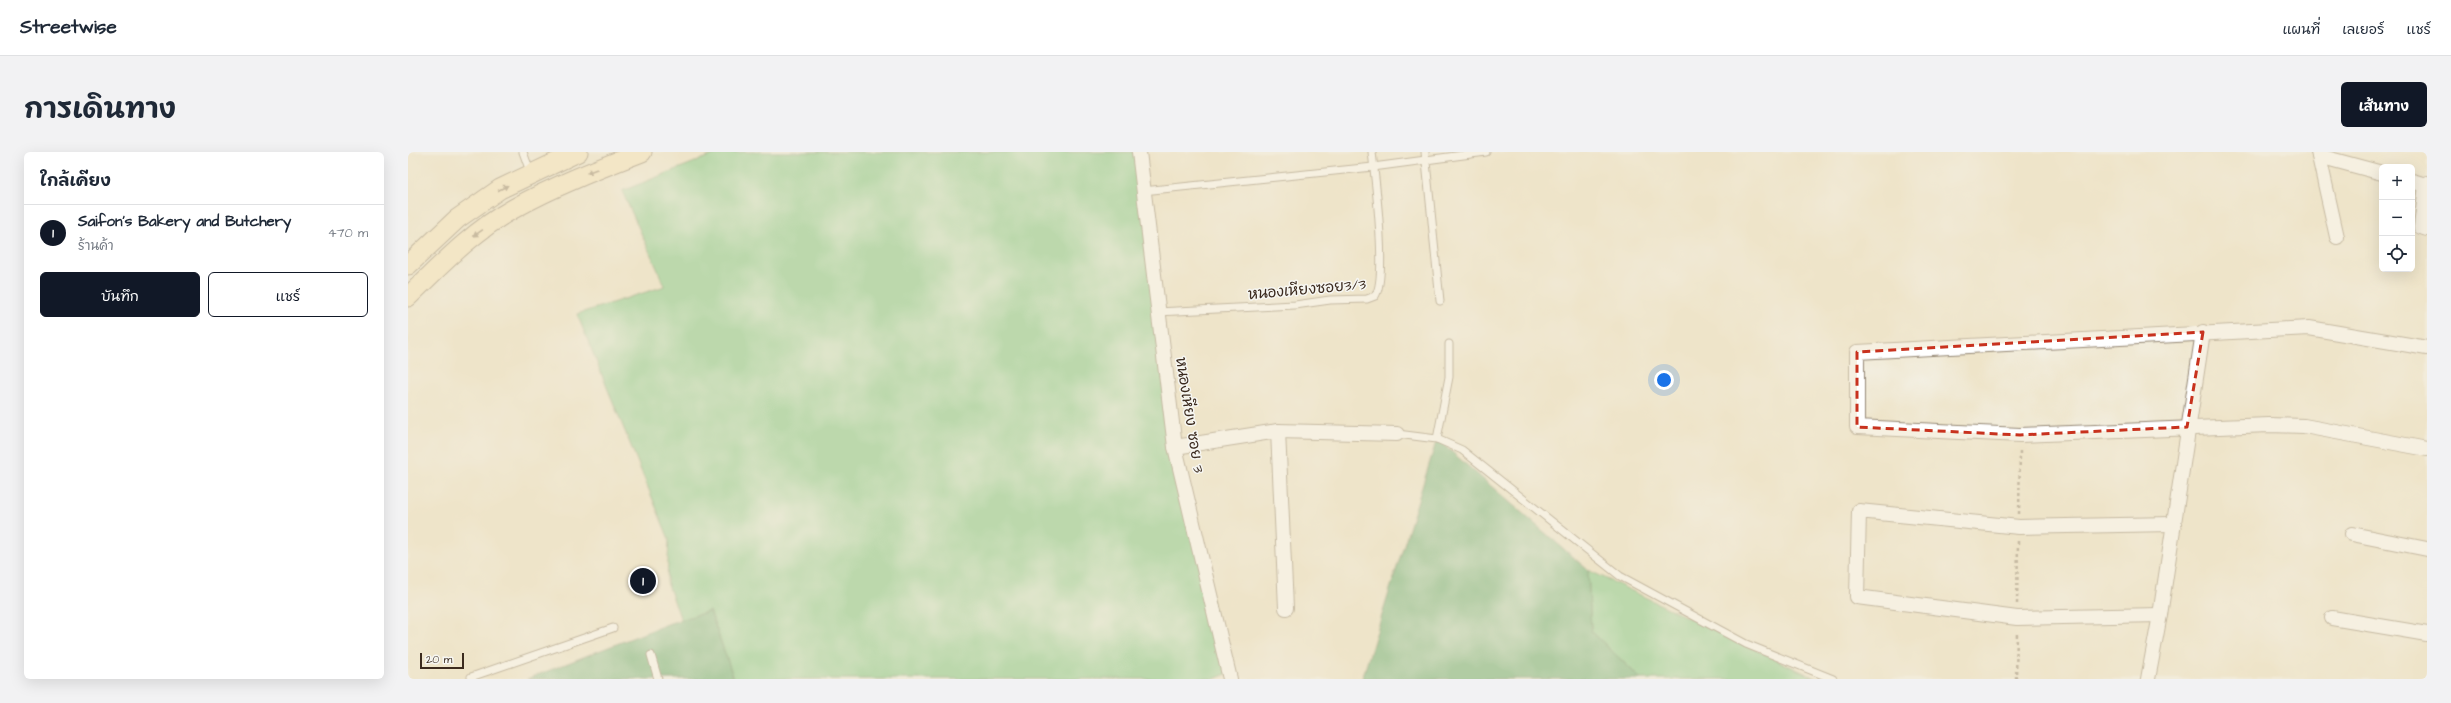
<!DOCTYPE html>
<html lang="th">
<meta charset="utf-8">
<style>
:root{--surface:#fff;--page:#f2f2f3;--text:#1f2937;--muted:#747a83;--line:#e0e1e3;--accent:#111827}
body{margin:0;font-family:"Architects Daughter","Playpen Sans Thai",sans-serif;background:var(--page);color:var(--text)}
.controls{position:absolute;right:12px;top:12px;display:grid;overflow:hidden;border-radius:6px;box-shadow:0 4px 16px #0002}
.controls button{width:36px;height:36px;display:grid;place-items:center;padding:0;border:0;border-bottom:1px solid var(--line);background:var(--surface);color:var(--text);font:20px sans-serif}
.scale{position:absolute;left:12px;bottom:10px;width:44px;box-sizing:border-box;padding-left:4px;border:2px solid #3b2a1e;border-top:0;font-size:11px;line-height:14px;white-space:nowrap;color:#3b2a1e;-webkit-text-stroke:3px #f6f6f2;paint-order:stroke}
.you{position:absolute;left:1256px;top:228px;width:14px;height:14px;margin:-10px;border:3px solid #fff;border-radius:50%;background:#1a73e8;box-shadow:0 0 0 6px #1a73e833}
.badge{display:grid;place-items:center;width:26px;height:26px;border-radius:50%;background:var(--accent);color:#fff;font-size:13px;font-weight:700}
.pin{position:absolute;translate:-50% -50%;border:2px solid #fff;box-shadow:0 1px 4px #0006}
.list{margin:0;padding:0;list-style:none}
h2{display:flex;justify-content:space-between;align-items:center;height:52px;margin:0;padding:0 16px;font-size:17px}
h2 small{font-size:13px;font-weight:400;color:var(--muted)}
.list li{display:grid;grid-template-columns:26px 1fr auto;gap:12px;align-items:center;box-sizing:border-box;height:56px;padding:0 16px;border-top:1px solid var(--line)}
.list b{display:block;font-size:15px;white-space:nowrap}
.list p{margin:0;font-size:13px;white-space:nowrap;color:var(--muted)}
.list em{font-size:13px;font-style:normal;color:var(--muted)}
.actions{display:flex;gap:8px;padding:12px 16px}
.actions a{flex:1;padding:9px 0;border:1px solid var(--accent);border-radius:6px;text-align:center;font-size:14px;color:var(--accent)}
.actions .main{background:var(--accent);color:#fff}
.icon{flex:none;width:22px;height:22px;fill:none;stroke:currentColor;stroke-width:2;stroke-linecap:round;stroke-linejoin:round}
.map{position:relative;flex:none;width:2019px;height:527px;overflow:hidden;border-radius:6px}
header{display:flex;align-items:center;gap:24px;box-sizing:border-box;height:56px;padding:0 20px;background:var(--surface);border-bottom:1px solid var(--line)}
header strong{font-size:19px}
nav{display:flex;gap:22px;margin-inline-start:auto;font-size:14px}
.intro{display:flex;align-items:center;justify-content:space-between;box-sizing:border-box;height:96px;padding:0 24px}
h1{margin:0;font-size:28px}
.button{padding:10px 18px;border-radius:6px;background:var(--accent);color:#fff;font-size:14px;font-weight:700}
main{display:flex;gap:24px;padding:0 24px}
aside{flex:1;background:var(--surface);border-radius:6px;box-shadow:0 4px 16px #0002}
.map>svg:first-child{display:block}
</style>
<header>
<strong>Streetwise</strong>
<nav><a>แผนที่</a><a>เลเยอร์</a><a>แชร์</a></nav>
</header>
<div class="intro"><h1>การเดินทาง</h1><a class="button">เส้นทาง</a></div>
<main>
<aside>
<h2>ใกล้เคียง<small></small></h2>
<ul class="list">
<li><span class="badge">1</span><div><b>Saifon's Bakery and Butchery</b><p>ร้านค้า</p></div><em>470 m</em></li>
</ul>
<div class="actions"><a class="main">บันทึก</a><a>แชร์</a></div>
</aside>
<div class="map">
<svg width="2019" height="527" viewBox="0 0 2019 527">
<rect width="100%" height="100%" fill="#f6f6f2"/>
<filter id="ink" filterUnits="userSpaceOnUse"><feTurbulence type="fractalNoise" baseFrequency=".025" numOctaves="2"/><feDisplacementMap in="SourceGraphic" scale="8" xChannelSelector="R" yChannelSelector="G"/><feConvolveMatrix kernelMatrix="1 2 1 2 8 2 1 2 1" color-interpolation-filters="sRGB"/></filter>
<filter id="wash" filterUnits="userSpaceOnUse"><feTurbulence type="fractalNoise" baseFrequency=".012" numOctaves="4" result="noise"/><feDisplacementMap in="SourceGraphic" scale="16" xChannelSelector="R" yChannelSelector="G"/><feGaussianBlur stdDeviation="0.9" result="paint"/><feColorMatrix in="noise" values="0 0 0 0 0 0 0 0 0 0 0 0 0 0 0 0 0 1.4 0 .05"/><feComposite in="paint" operator="in"/></filter>
<g filter="url(#wash)">
<rect width="100%" height="100%" fill="#eee4c9"/>
<!-- green -->
<g fill="#7ecb8a" stroke="#5c7a54">
<polygon points="312,0 732,0 770,308 821,521 806,527 326,527 302,459 273,468 259,430 261,387 169,162 257,134 214,39"/>
<polygon points="1180,418 1409,527 1233,527 1183,479"/>
</g>
<!-- forest -->
<g fill="#66af76" stroke="#506c4a">
<polygon points="1029,287 1180,418 1183,479 1233,527 954,527"/>
<polygon points="302,459 326,527 119,527 262,471"/>
</g>
</g>
<g filter="url(#ink)">
<g fill="none" stroke-linecap="round" stroke-linejoin="round">
<!-- service casing -->
<g stroke="#948774" stroke-width="9">
<g id="service">
<polyline points="115,0 123,22"/>
<polyline points="1017,0 1032,149"/>
<polyline points="735,39 965,15 1078,0"/>
<path d="M749,160L887,153L922,148L959,147L967,144C980,127 967,26 964,0"/>
<polyline points="989,282 1029,287 1054,298 1212,424 1338,492 1425,527"/>
<polyline points="1029,287 1041,225 1041,192"/>
<polyline points="243,503 250,527"/>
<polyline points="64,527 63,525 205,476"/>
</g>
</g>
<!-- minor casing -->
<g stroke="#948774" stroke-width="16">
<g id="minor">
<polyline points="731,0 767,295 822,527"/>
<polyline points="1910,0 1929,85"/>
<polyline points="1911,4 1974,21"/>
<polyline points="2004,29 2018,33 2019,31"/>
<polyline points="2018,33 2013,75 2019,77"/>
<polyline points="2019,196 1901,176 1449,200 1449,275 1612,283 1861,273 1896,274 2019,297"/>
<polyline points="870,279 878,456"/>
<polyline points="767,295 870,279 989,282"/>
<polyline points="1944,382 2019,397"/>
<polyline points="1752,463 1609,466 1449,445 1451,359 1611,375 1765,372"/>
<polyline points="1924,466 2019,482"/>
<polyline points="1740,527 1752,463 1795,180"/>
</g>
</g>
<!-- secondary casing -->
<g stroke="#948774" stroke-width="21">
<g id="secondary">
<polyline points="0,113 49,67 92,37 170,0"/>
<path d="M0,145C32,114 65,79 105,57C146,34 190,17 234,0"/>
</g>
</g>
<!-- path -->
<g stroke="#948774" stroke-width="2.5" stroke-dasharray="3 3" stroke-linecap="butt">
<polyline points="1611,362 1612,297"/>
<polyline points="1609,452 1610,389"/>
<polyline points="1608,527 1609,479"/>
</g>
<!-- service -->
<use href="#service" stroke="#fff" stroke-width="7"/>
<!-- minor -->
<use href="#minor" stroke="#fff" stroke-width="14"/>
<!-- secondary -->
<use href="#secondary" stroke="#f8e8c3" stroke-width="19"/>
</g>
<!-- one-way arrows -->
<defs><path id="oneway-solid" d="M-6-.8H1V-3.2L6.5 0L1 3.2V.8H-6Z"/></defs>
<g fill="#9a8970">
<use href="#oneway-solid" transform="translate(184 19) rotate(159)"/>
<use href="#oneway-solid" transform="translate(95 36) rotate(-28)"/>
<use href="#oneway-solid" transform="translate(70 81) rotate(145)"/>
</g>
</g>
<!-- marked area -->
<path d="M0 0H2019V527H0ZM1795,180L1779,275L1612,283L1449,275V200Z" fill="#eee4c9" fill-opacity=".55" fill-rule="evenodd"/>
<path fill="none" stroke="#c8321e" stroke-width="3" stroke-dasharray="8 5" stroke-linejoin="round" d="M1795,180L1779,275L1612,283L1449,275V200Z"/>
<g text-anchor="middle" stroke-width="3" stroke-linejoin="round" paint-order="stroke">
<!-- street labels -->
<g font-size="15" fill="#3b2a1e" stroke="#f6f6f2">
<text transform="translate(899 137) rotate(-5)" y="5">หนองเหียงซอย3/3</text>
<text transform="translate(782 263) rotate(81)" y="5">หนองเหียง ซอย 3</text>
</g>
</g>
</svg>
<div class="controls">
<button>+</button>
<button>−</button>
<button><svg class="icon" aria-label="locate" viewBox="0 0 24 24"><circle cx="12" cy="12" r="6"/><path d="M12 2v4M12 18v4M2 12h4M18 12h4"/></svg></button>
</div>
<div class="scale">20 m</div>
<div class="you"></div>
<div class="pin badge" style="left:235px;top:429px">1</div>
</div>
</main>
